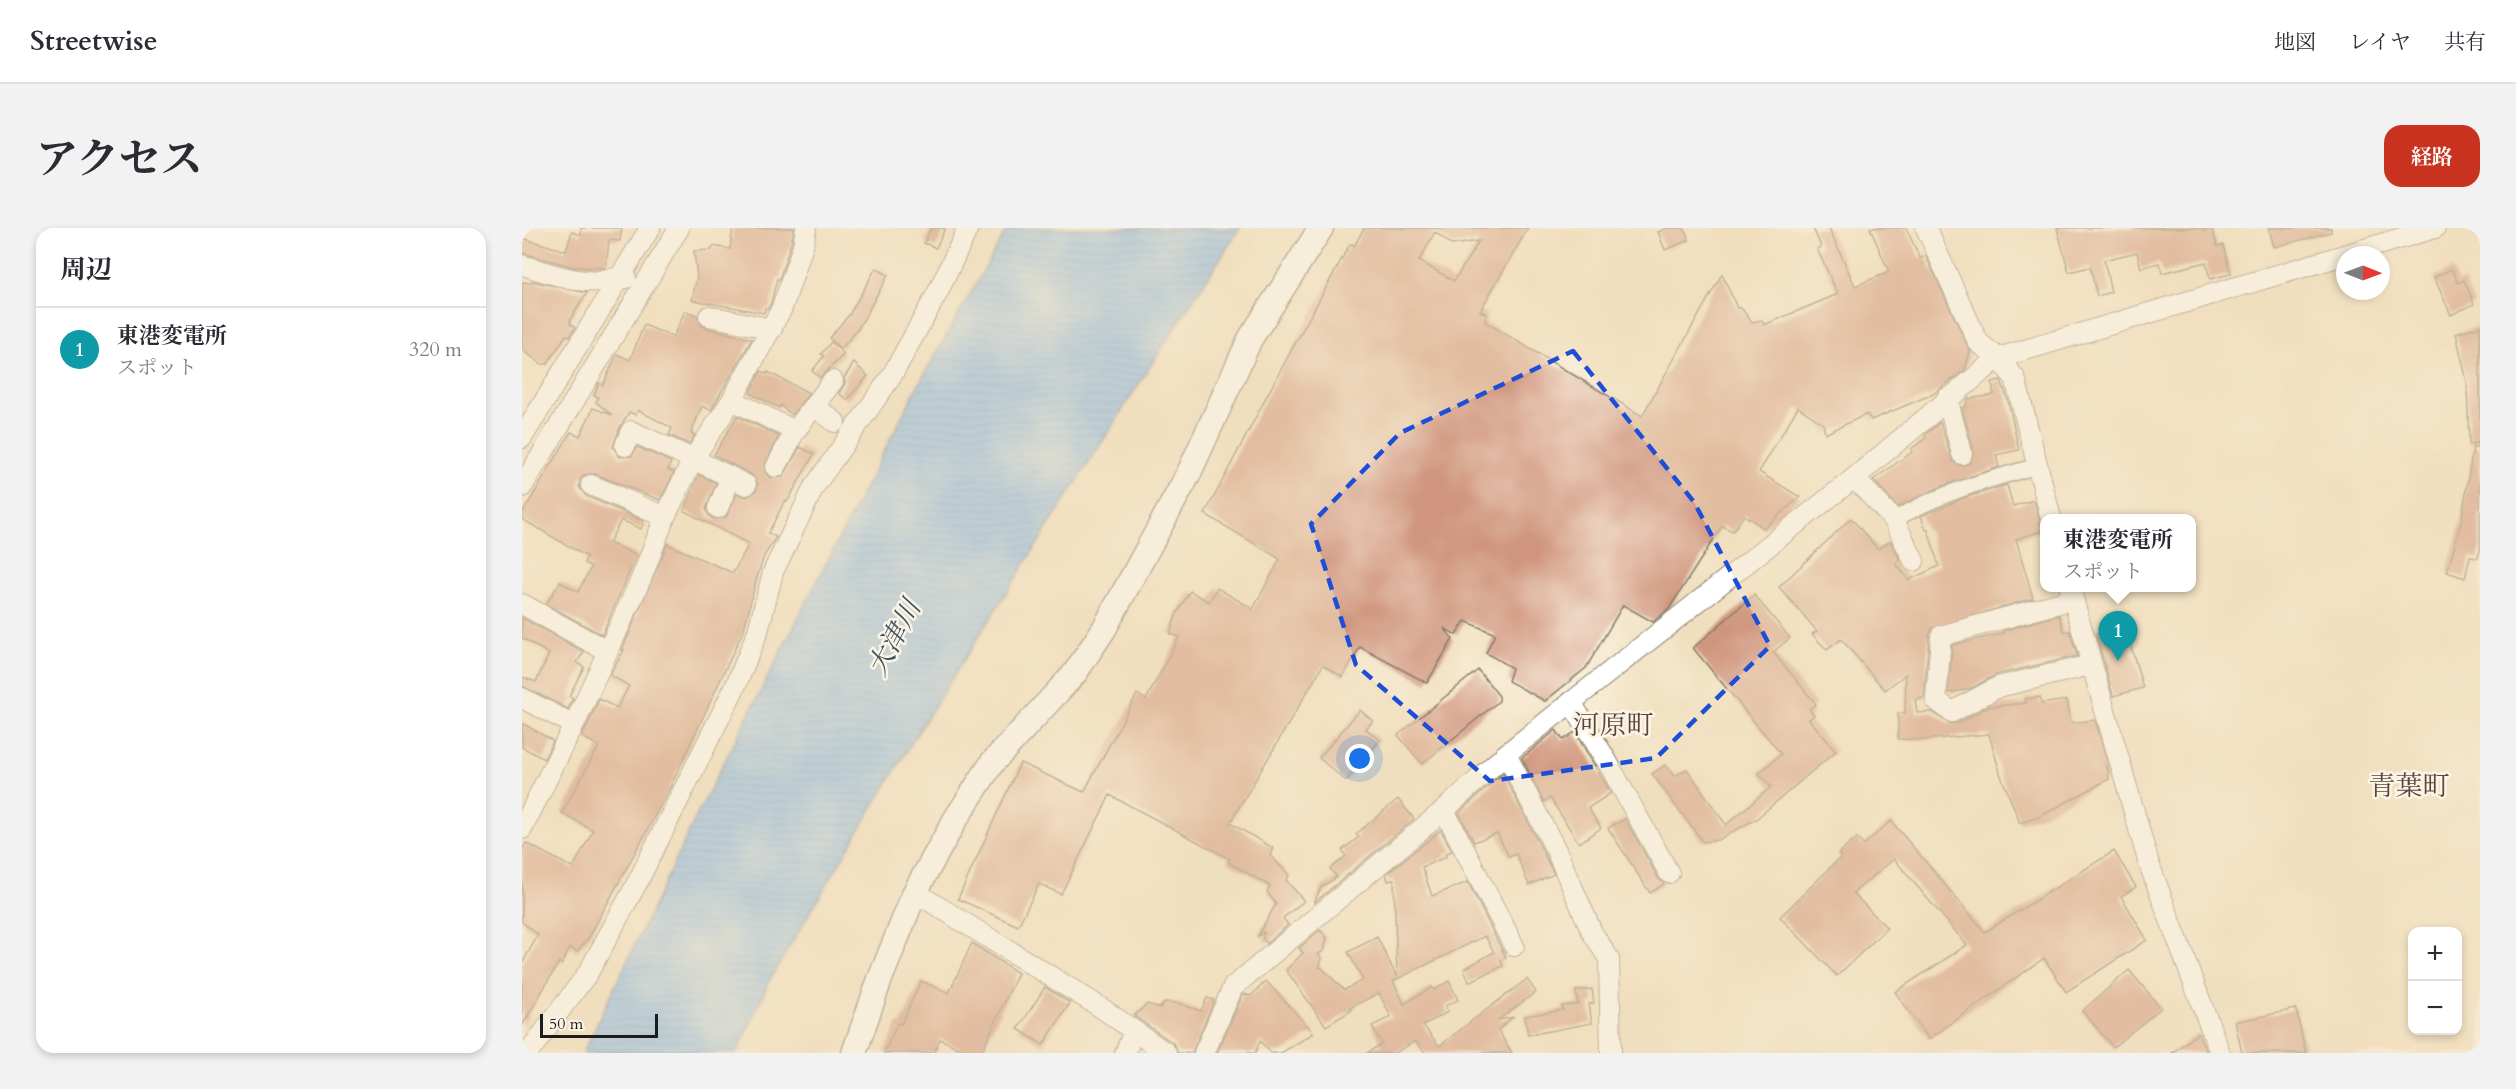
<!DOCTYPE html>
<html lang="ja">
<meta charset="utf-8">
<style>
:root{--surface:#fff;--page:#f2f2f3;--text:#2b2b33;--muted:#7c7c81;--line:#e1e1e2;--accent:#c8321e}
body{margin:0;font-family:Cardo,"Noto Serif JP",serif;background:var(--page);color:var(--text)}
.controls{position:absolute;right:18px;bottom:18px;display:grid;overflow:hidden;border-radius:12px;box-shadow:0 3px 9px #0003}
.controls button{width:54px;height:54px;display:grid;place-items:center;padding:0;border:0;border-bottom:2px solid var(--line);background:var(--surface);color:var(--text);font:30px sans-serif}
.compass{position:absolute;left:1814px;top:18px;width:54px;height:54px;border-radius:50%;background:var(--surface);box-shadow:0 3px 9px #0003;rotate:91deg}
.scale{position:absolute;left:18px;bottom:15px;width:118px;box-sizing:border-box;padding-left:6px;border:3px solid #1c1c1c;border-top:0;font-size:16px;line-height:21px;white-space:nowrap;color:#1c1c1c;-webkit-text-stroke:4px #fcf5e5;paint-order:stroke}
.you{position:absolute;left:838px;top:531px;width:21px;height:21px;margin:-15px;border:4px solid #fff;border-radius:50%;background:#1a73e8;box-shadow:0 0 0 9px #1a73e833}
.badge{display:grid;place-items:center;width:39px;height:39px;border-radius:50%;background:var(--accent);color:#fff;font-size:20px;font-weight:700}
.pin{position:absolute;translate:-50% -50px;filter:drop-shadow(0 2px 3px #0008)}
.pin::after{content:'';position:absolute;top:32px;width:21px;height:18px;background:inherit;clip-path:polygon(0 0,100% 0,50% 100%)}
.popup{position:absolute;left:1518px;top:286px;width:156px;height:78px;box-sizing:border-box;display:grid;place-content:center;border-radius:12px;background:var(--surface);filter:drop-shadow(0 2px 4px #0005);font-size:20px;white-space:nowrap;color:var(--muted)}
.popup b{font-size:22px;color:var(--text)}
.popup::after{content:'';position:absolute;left:50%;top:100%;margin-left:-12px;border:12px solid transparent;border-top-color:var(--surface)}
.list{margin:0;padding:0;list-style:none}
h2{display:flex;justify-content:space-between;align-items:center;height:78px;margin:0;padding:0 24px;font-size:26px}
h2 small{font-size:20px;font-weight:400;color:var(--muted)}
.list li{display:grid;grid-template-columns:39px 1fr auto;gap:18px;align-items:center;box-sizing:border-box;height:84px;padding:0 24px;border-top:2px solid var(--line)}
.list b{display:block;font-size:22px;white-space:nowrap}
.list p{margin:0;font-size:20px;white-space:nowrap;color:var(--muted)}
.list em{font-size:20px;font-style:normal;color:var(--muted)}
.map{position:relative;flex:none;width:1958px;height:825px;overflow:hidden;border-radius:18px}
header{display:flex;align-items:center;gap:36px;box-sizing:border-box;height:84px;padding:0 30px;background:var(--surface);border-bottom:2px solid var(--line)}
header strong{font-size:28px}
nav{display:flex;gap:33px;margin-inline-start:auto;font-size:21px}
.intro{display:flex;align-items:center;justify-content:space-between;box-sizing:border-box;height:144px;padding:0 36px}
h1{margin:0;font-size:42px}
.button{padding:15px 27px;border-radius:18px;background:var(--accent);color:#fff;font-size:21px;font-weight:700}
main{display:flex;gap:36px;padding:0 36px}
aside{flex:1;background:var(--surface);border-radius:18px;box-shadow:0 3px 9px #0003}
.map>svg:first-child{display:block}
</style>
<header>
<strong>Streetwise</strong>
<nav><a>地図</a><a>レイヤ</a><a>共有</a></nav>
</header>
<div class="intro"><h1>アクセス</h1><a class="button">経路</a></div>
<main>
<aside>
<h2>周辺<small></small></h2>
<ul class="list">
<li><span class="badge" style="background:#0f9aa8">1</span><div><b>東港変電所</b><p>スポット</p></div><em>320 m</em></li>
</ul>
</aside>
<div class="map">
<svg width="1958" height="825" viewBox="0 0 1958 825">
<defs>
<pattern id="water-rules" width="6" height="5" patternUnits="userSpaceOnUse" patternTransform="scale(1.5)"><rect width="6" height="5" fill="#80b9f0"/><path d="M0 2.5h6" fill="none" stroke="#6e9ecd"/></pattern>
</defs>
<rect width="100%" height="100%" fill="#fcf5e5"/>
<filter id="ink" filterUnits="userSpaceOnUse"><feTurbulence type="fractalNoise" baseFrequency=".0167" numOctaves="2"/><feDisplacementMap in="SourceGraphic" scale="12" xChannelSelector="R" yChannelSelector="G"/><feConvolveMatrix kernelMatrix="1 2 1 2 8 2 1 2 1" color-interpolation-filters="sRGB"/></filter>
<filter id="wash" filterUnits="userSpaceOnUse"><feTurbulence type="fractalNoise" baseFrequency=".008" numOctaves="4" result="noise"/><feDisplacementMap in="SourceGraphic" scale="24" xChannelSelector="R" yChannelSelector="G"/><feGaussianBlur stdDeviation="1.35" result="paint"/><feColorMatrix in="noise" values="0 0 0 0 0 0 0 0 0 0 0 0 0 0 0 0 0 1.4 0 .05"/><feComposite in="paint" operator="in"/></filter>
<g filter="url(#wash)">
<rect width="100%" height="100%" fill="#f0dfbe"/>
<!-- water -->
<polygon fill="url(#water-rules)" stroke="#4e6a86" stroke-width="1.5" points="486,0 718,0 632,132 396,504 248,751 215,825 61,825 176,585 395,159"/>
<g id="blocks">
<!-- building -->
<g fill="#d0957e" fill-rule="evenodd">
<polygon points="59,0 100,0 98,13 87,12 84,40 52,39 0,25 0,10 44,23 50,4 59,7"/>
<polygon points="211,0 272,0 269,15 257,52 255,51 249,75 246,81 243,80 242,85 170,72 175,49 172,23 190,22 191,18 208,21"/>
<polygon points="409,0 423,0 414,20 402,15"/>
<path d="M842,0H1006L958,83L965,86L963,94L1120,188L1200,46L1215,80H1219L1230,94L1240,92L1242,97L1316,66L1295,21L1299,19L1291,0H1307L1333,58L1367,44L1348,0H1384L1398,30L1404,28L1448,123L1443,142L1411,166L1349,192L1345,186L1303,206L1301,196L1276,179L1237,244L1278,269L1242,300L1222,287L1211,303L1200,298L1147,381L1131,394L1101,377L1064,440L1023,473L986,453L990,440L964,425L973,406L943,393L934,407L922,400L931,411L905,455L838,419L821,449L801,437L708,595L751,620L748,627L767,647L764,652L782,673L761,690L766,697L745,715L741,711L742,704L735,709L754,676L745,664L748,658L706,634L708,631L588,567L539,666L517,656L496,698L436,671L498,535L562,564L615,466L624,472L657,409L648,406L655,385L668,363L687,374L695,360L731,381L758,331L683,286L758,143L828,16L833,17ZM913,4L930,17L957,13L932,53L897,33Z"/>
<polygon points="1146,0 1162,0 1167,12 1143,22 1136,4"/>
<polygon points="1535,0 1680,0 1681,3 1690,1 1695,18 1701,17 1709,46 1688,51 1684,34 1640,45 1637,35 1619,40 1615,24 1582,32 1589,64 1575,68 1568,39 1547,44"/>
<polygon points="1747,0 1809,0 1809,4 1752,19"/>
<polygon points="354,40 366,47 336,101 319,121 307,110 327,87"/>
<polygon points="1930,41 1936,55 1942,52 1952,76 1929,87 1912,49"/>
<polygon points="10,53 65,65 48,92 48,96 53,100 47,109 44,107 25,136 20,136 0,122 0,54 10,55"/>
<polygon points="163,83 175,87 179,97 184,100 230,111 189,182 180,178 169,205 173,207 167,216 147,207 150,200 116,182 114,187 107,184 98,199 91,219 98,229 110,228 115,219 149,234 146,242 152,244 138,272 73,246 62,247 58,252 57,259 64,268 122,293 119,301 99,292 87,315 115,327 80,407 24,376 38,354 56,364 69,339 62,335 65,329 0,291 0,286 49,204 58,208 71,180 90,187 74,174 76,169 72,167 77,155 81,157 95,126 108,132 122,97 151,109"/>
<polygon points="1958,98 1958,215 1947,216 1945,154 1934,105"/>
<polygon points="309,114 322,126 298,150 290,143 302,128 299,126"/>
<polygon points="332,135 346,148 325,172 317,165 323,155 322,150"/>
<polygon points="239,143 245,146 246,144 287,165 270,187 258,177 257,180 228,165"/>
<polygon points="1479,152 1486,172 1497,222 1474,227 1477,239 1420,258 1376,279 1351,252 1390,224 1389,221 1404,210 1403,207 1418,194 1431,234 1437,238 1448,235 1452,223 1440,180 1443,180 1446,171 1472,167 1470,154"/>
<polygon points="215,188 257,208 242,239 244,245 249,250 261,249 278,219 292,226 265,274 263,273 246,305 254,309 242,328 234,352 222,401 147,562 67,709 55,723 48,719 40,736 37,734 0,798 0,736 16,707 0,694 0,623 4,615 51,640 71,602 40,585 77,518 60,509 75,476 77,471 95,480 107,458 88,447 102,422 100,422 145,316 211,345 227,316 162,283 177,247 194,255 184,281 187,288 192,291 204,289 215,266 225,269 234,263 236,256 230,247 192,227"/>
<polygon points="1951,219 1958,219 1958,322 1956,330 1948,329 1943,350 1925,344 1939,295"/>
<polygon points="1485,257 1491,278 1512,272 1521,303 1494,311 1511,370 1410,400 1407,407 1402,470 1393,472 1395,485 1410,484 1428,496 1436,495 1465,479 1504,475 1503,471 1518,469 1519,476 1545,472 1549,495 1573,492 1583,525 1587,551 1517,589 1498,595 1479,548 1467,506 1400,512 1376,511 1376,485 1383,485 1384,446 1363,462 1319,411 1305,422 1290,406 1295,403 1257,359 1329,290 1356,321 1368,313 1378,332 1374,336 1387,352 1417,338 1406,302 1404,302 1399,288 1445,269"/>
<polygon points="1232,367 1268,410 1251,424 1294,476 1287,481 1292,487 1287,491 1314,523 1234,591 1196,612 1181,614 1130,546 1143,537 1153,548 1165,541 1204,597 1249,559 1237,545 1259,526 1171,420"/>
<polygon points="1537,387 1542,404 1548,403 1555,428 1473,447 1450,460 1427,465 1430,417 1482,405 1481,403"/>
<polygon points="0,390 62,424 55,434 62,439 47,468 51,470 46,481 0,458 0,449 14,454 27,426 0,410"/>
<polygon points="1603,398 1621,460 1591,468 1574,406"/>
<polygon points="956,442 977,468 977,473 900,536 876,507"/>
<polygon points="838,482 851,493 844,501 858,512 824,553 797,530"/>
<polygon points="0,495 31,513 22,531 0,519"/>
<polygon points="1034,502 1041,512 1053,504 1089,565 1066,580 1079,600 1057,615 1028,570 1022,574 1000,530"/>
<polygon points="981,545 1032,646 1007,657 994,626 987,629 975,605 952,614 937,585"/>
<polygon points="876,571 892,591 792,675 799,659 815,649 808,641 824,628 820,622 837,609 834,606"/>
<polygon points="1103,591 1137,651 1142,656 1128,665 1086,600"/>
<polygon points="1369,593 1463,704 1592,623 1614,659 1599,668 1625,712 1544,764 1522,730 1407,811 1373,764 1445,717 1372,631 1331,665 1365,700 1315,748 1258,689 1319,629 1316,626 1335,610 1341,617"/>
<polygon points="919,602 930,623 923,626 924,629 900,639 910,668 946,654 984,730 979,732 981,738 947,754 942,741 972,724 963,708 871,753 882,776 910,759 912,762 927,753 936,772 923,778 926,784 901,797 917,818 1005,751 1014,764 976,792 991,789 976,802 990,825 903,825 893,813 873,825 845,825 860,816 850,798 869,789 857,765 828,780 830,782 804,798 764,742 781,725 777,720 798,702 805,710 802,723 796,726 800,730 797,740 799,739 822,762 841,752 826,724 855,709 875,749 872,651 866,653 864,646"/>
<polygon points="450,715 496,745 459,825 447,825 418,811 412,825 362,825 376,795 379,796 399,753 427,765"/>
<polygon points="1607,742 1639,780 1591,819 1560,783"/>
<polygon points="744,753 792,805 759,825 749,825 738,813 733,825 695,825 721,766 729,768"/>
<polygon points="523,759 548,775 521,817 496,801"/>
<polygon points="1070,761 1072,775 1067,776 1070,795 1006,807 1003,788 1041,782 1040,778 1056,776 1054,763"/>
<polygon points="685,770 692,772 670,825 656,825 651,815 612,788 625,776 638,780 642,774 656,775 679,783"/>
<polygon points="1774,781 1784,825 1720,825 1713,794"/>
<polygon points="1676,805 1685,825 1650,825"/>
</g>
</g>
</g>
<g filter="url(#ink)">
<use href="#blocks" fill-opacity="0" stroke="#867e6d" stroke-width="1.5"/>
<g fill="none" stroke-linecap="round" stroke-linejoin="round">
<!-- pedestrian casing -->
<g stroke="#867e6d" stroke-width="18">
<path id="pedestrian" d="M1372,292C1417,265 1465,252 1515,238"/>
</g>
<!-- minor casing -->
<g stroke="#867e6d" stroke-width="22">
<g id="minor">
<polyline points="1404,0 1456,114 1476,130 1493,150 1529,290"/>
<path d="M0,37C28,45 72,63 100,47L104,50"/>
<polyline points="187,88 250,101"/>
<polyline points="1425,170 1440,226"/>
<polyline points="210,172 273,203"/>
<polyline points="292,178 313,194"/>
<polyline points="0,210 128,0"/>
<path d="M103,218L109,203C148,221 187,237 224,257"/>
<polyline points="254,239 273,203 311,153"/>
<polyline points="1332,250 1372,292 1392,333"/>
<polyline points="69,257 143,289"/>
<polyline points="0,259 157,0"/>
<polyline points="196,280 209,249"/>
<polyline points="1548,360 1627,636 1698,825"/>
<polyline points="1551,371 1419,408 1414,472 1430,484 1476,459 1569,437"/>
<polyline points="0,376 85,423"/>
<polyline points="0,470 52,497"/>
<polyline points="1049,474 1086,535 1147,645"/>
<polyline points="984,526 1034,622 1070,704 1087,731 1089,825"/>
<polyline points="922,582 992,718"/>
<polyline points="0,601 52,497 119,351 143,289 171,231 210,172 260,80 281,18 284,0"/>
<polyline points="393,664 578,779 644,825"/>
<polyline points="6,825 66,745 115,655 214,457 236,403 251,344 292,259 369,149 416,64 446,0"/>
<polyline points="603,825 612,803"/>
<polyline points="682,825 711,759 922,582 984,526 1332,250 1476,130 1913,0"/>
</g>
</g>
<!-- tertiary casing -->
<g stroke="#867e6d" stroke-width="27">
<polyline id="tertiary" points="332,825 358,751 393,664 433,592 470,535 553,445 582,401 666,247 728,111 799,0"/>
</g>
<!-- pedestrian -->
<use href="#pedestrian" stroke="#fff" stroke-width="15"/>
<!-- minor -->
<use href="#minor" stroke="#fff" stroke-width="20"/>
<!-- tertiary -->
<use href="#tertiary" stroke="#fff" stroke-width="24"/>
</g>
</g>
<!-- marked area -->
<path d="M0 0H1958V825H0ZM1051,123L1172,274L1248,418L1134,530L968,553L834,437L789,296L878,205Z" fill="#f0dfbe" fill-opacity=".55" fill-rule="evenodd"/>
<path fill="none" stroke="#1d4ed8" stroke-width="4.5" stroke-dasharray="12 8" stroke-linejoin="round" d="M1051,123L1172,274L1248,418L1134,530L968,553L834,437L789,296L878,205Z"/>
<g text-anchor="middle" stroke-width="5" stroke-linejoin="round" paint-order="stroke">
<!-- water labels -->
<g font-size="27" font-style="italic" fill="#3f5366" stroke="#fcf5e5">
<text transform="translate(372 410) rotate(-62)" y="9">大津川</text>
</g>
<!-- neighbourhood labels -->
<g font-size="27" fill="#5b463e" stroke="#fcf5e5">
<text x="1091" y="506">河原町</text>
<text x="1887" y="567">青葉町</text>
</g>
</g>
</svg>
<div class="controls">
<button>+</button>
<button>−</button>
</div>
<svg class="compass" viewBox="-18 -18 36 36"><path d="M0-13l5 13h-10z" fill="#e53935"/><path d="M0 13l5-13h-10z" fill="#7c7c81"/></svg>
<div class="scale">50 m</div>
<div class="you"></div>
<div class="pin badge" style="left:1596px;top:433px;background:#0f9aa8">1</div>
<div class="popup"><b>東港変電所</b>スポット</div>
</div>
</main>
